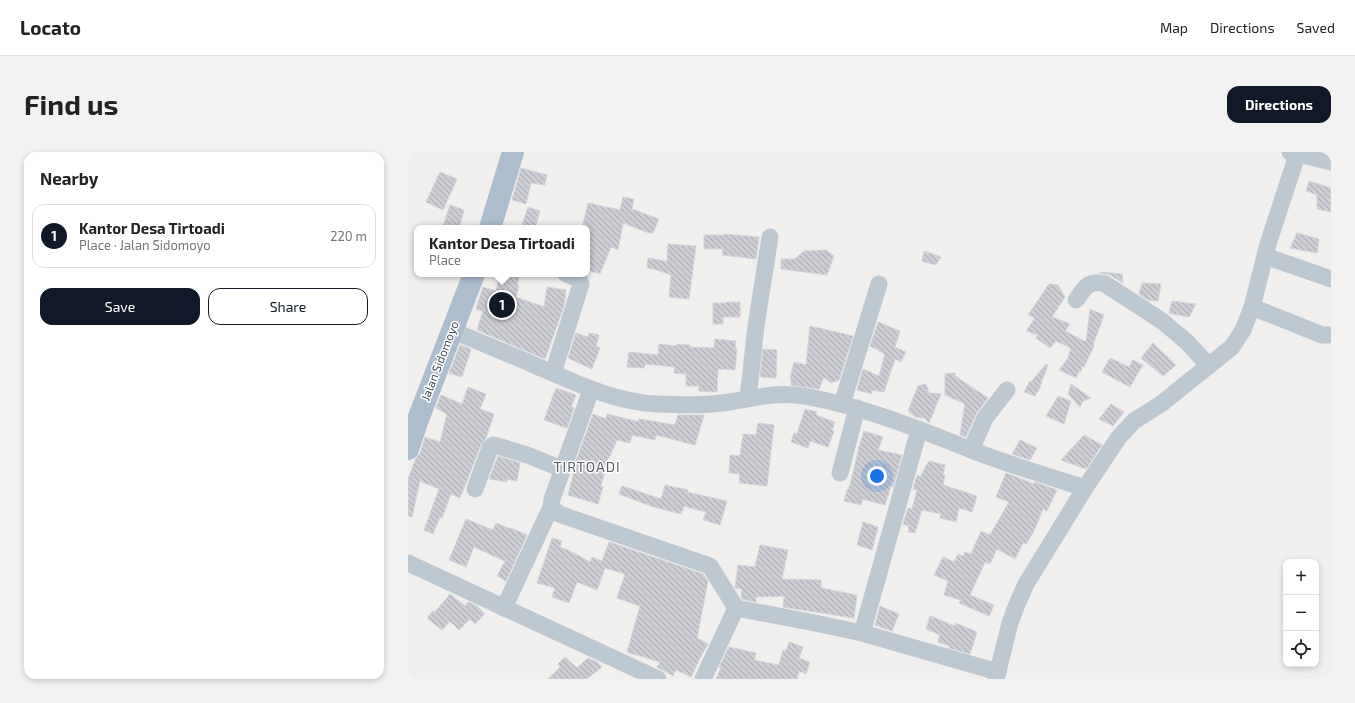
<!DOCTYPE html>
<meta charset="utf-8">
<style>
:root{--surface:#fff;--page:#f2f2f2;--text:#222;--muted:#767676;--line:#e0e0e0;--accent:#111827}
body{margin:0;font-family:"Exo 2",sans-serif;background:var(--page);color:var(--text)}
.controls{position:absolute;right:12px;bottom:12px;display:grid;overflow:hidden;border-radius:8px;box-shadow:0 2px 6px #0003}
.controls button{width:36px;height:36px;display:grid;place-items:center;padding:0;border:0;border-bottom:1px solid var(--line);background:var(--surface);color:var(--text);font:20px sans-serif}
.you{position:absolute;left:469px;top:324px;width:14px;height:14px;margin:-10px;border:3px solid #fff;border-radius:50%;background:#1a73e8;box-shadow:0 0 0 6px #1a73e833}
.badge{display:grid;place-items:center;width:26px;height:26px;border-radius:50%;background:var(--accent);color:#fff;font-size:13px;font-weight:700}
.pin{position:absolute;translate:-50% -50%;border:2px solid #fff;box-shadow:0 1px 4px #0006}
.popup{position:absolute;left:6px;top:73px;width:176px;height:52px;box-sizing:border-box;display:grid;place-content:center;border-radius:8px;background:var(--surface);filter:drop-shadow(0 1px 3px #0005);font-size:13px;white-space:nowrap;color:var(--muted)}
.popup b{font-size:15px;color:var(--text)}
.popup::after{content:'';position:absolute;left:50%;top:100%;margin-left:-8px;border:8px solid transparent;border-top-color:var(--surface)}
.list{margin:0;padding:0;list-style:none}
h2{display:flex;justify-content:space-between;align-items:center;height:52px;margin:0;padding:0 16px;font-size:17px}
h2 small{font-size:13px;font-weight:400;color:var(--muted)}
.list li{display:grid;grid-template-columns:26px 1fr auto;gap:12px;align-items:center;box-sizing:border-box;height:64px;margin:0 8px 8px;padding:0 8px;border:1px solid var(--line);border-radius:12px}
.list b{display:block;font-size:15px;white-space:nowrap}
.list p{margin:0;font-size:13px;white-space:nowrap;color:var(--muted)}
.list em{font-size:13px;font-style:normal;color:var(--muted)}
.actions{display:flex;gap:8px;padding:12px 16px}
.actions a{flex:1;padding:9px 0;border:1px solid var(--accent);border-radius:12px;text-align:center;font-size:14px;color:var(--accent)}
.actions .main{background:var(--accent);color:#fff}
.icon{flex:none;width:22px;height:22px;fill:none;stroke:currentColor;stroke-width:2;stroke-linecap:round;stroke-linejoin:round}
.map{position:relative;flex:none;width:923px;height:527px;overflow:hidden;border-radius:12px}
header{display:flex;align-items:center;gap:24px;box-sizing:border-box;height:56px;padding:0 20px;background:var(--surface);border-bottom:1px solid var(--line)}
header strong{font-size:19px}
nav{display:flex;gap:22px;margin-inline-start:auto;font-size:14px}
.intro{display:flex;align-items:center;justify-content:space-between;box-sizing:border-box;height:96px;padding:0 24px}
h1{margin:0;font-size:28px}
.button{padding:10px 18px;border-radius:12px;background:var(--accent);color:#fff;font-size:14px;font-weight:700}
main{display:flex;gap:24px;padding:0 24px}
aside{flex:1;background:var(--surface);border-radius:12px;box-shadow:0 2px 6px #0003}
.map>svg:first-child{display:block}
</style>
<header>
<strong>Locato</strong>
<nav><a>Map</a><a>Directions</a><a>Saved</a></nav>
</header>
<div class="intro"><h1>Find us</h1><a class="button">Directions</a></div>
<main>
<aside>
<h2>Nearby<small></small></h2>
<ul class="list">
<li><span class="badge">1</span><div><b>Kantor Desa Tirtoadi</b><p>Place · Jalan Sidomoyo</p></div><em>220 m</em></li>
</ul>
<div class="actions"><a class="main">Save</a><a>Share</a></div>
</aside>
<div class="map">
<svg width="923" height="527" viewBox="0 0 923 527">
<defs>
<pattern id="building-back-hatch" width="6" height="6" patternUnits="userSpaceOnUse"><rect width="6" height="6" fill="#cbcdd3"/><path d="M-1 5l2 2M0 0l6 6M5-1l2 2" fill="none" stroke="#a7a9ae"/></pattern>
</defs>
<rect width="100%" height="100%" fill="#f1eeee"/>
<!-- building -->
<g fill="url(#building-back-hatch)" stroke="#d2d4da">
<polygon points="113,16 139,23 137,33 123,31 118,52 104,48"/>
<polygon points="32,20 49,27 35,58 18,50"/>
<polygon points="901,29 923,36 923,60 909,57 909,43 898,39"/>
<polygon points="215,45 226,47 224,57 251,67 245,81 241,81 215,71 210,98 203,95 192,122 179,118 179,76 174,76 180,51 212,58"/>
<polygon points="42,53 56,58 51,76 40,76 35,74"/>
<polygon points="120,55 132,59 127,76 113,76"/>
<polygon points="889,81 911,87 909,101 882,96"/>
<polygon points="316,82 351,85 348,107 314,103 315,97 296,97 296,83 316,83"/>
<polygon points="260,92 288,94 281,147 261,145 263,123 246,117 239,116 240,106 252,108 259,110"/>
<polygon points="418,98 426,104 419,123 373,117 373,107 387,107 396,99"/>
<polygon points="516,99 533,105 528,113 514,109"/>
<polygon points="692,120 714,122 715,131 702,123 692,121"/>
<polygon points="92,122 112,122 109,133 111,134 108,145 136,155 139,135 158,138 156,154 137,207 69,178 75,159 68,157 75,135 88,139"/>
<polygon points="734,131 753,132 750,149 740,148 731,142"/>
<polygon points="641,132 650,133 657,145 644,165 662,172 657,179 678,190 682,157 696,163 685,193 686,194 676,215 674,214 673,220 671,219 668,226 651,218 660,206 663,196 648,189 642,196 628,186 630,183 618,179 627,166 620,163"/>
<polygon points="764,149 788,152 781,165 761,161"/>
<polygon points="318,150 332,150 332,165 315,165 315,172 305,172 305,151 318,151"/>
<polygon points="470,170 492,179 487,195 498,200 493,210 487,207 476,240 464,238 464,242 449,238 455,217 471,224 477,202 462,194"/>
<polygon points="402,174 445,184 431,228 423,231 416,225 411,237 383,233 383,226 382,226 386,210 398,213"/>
<polygon points="168,181 180,185 181,181 191,183 188,194 192,196 184,217 160,206"/>
<polygon points="307,187 328,189 327,197 329,197 327,218 310,217 309,240 291,239 291,234 278,234 278,222 266,221 267,215 237,212 236,216 219,215 221,200 250,203 251,192 268,194 269,192 282,193 282,195 306,196"/>
<polygon points="745,191 768,213 755,224 733,206"/>
<polygon points="52,193 63,197 54,225 41,221"/>
<polygon points="355,197 369,198 368,226 352,225"/>
<polygon points="702,206 721,215 725,208 735,213 722,235 694,220"/>
<polygon points="638,212 640,213 632,234 633,234 627,244 616,240 622,229 623,230"/>
<polygon points="547,221 547,224 580,246 568,262 558,285 552,283 557,252 537,243 537,222"/>
<polygon points="518,232 521,241 533,242 521,271 517,266 507,265 500,259 510,234"/>
<polygon points="663,232 683,246 675,249 672,255 660,242"/>
<polygon points="60,235 78,242 72,257 86,262 78,286 73,293 52,346 43,342 34,366 32,365 25,382 16,378 31,337 12,329 4,365 0,364 0,327 8,306 12,301 17,285 32,290 39,262 28,256 33,243 54,252"/>
<polygon points="148,236 168,243 163,255 166,256 159,276 136,268"/>
<polygon points="650,244 663,249 656,272 638,264"/>
<polygon points="703,252 716,260 705,274 691,267"/>
<polygon points="397,257 409,260 408,263 427,270 424,279 426,279 420,295 402,289 400,296 383,290 386,281 389,282"/>
<polygon points="185,262 198,267 199,262 231,270 231,267 267,273 270,263 296,263 287,293 248,283 247,288 224,283 222,291 209,288 201,306 200,306 193,334 195,335 190,352 160,343 166,320 164,320"/>
<polygon points="350,271 366,273 359,334 331,331 332,322 321,321 322,303 332,304 335,282 348,283"/>
<polygon points="456,279 475,285 470,298 494,303 485,335 483,334 477,353 455,347 453,353 436,349 439,338 440,338 443,329 451,295"/>
<polygon points="676,283 694,293 678,317 653,308"/>
<polygon points="612,288 629,296 622,308 604,302"/>
<polygon points="90,304 112,311 109,329 99,327 99,330 81,327"/>
<polygon points="521,309 537,313 535,323 537,323 535,333 569,344 564,360 551,356 548,370 532,366 533,362 514,358 507,381 500,380 501,374 495,372 500,356 504,357 509,338 505,337 509,323 512,325"/>
<polygon points="598,321 626,332 627,330 649,338 639,359 635,357 626,379 618,392 615,391 607,407 589,397 582,412 577,410 562,443 586,453 581,464 551,451 553,448 536,443 540,429 526,423 535,405 546,410 550,402 555,404 557,400 563,402 573,379 582,383 601,350 588,345"/>
<polygon points="257,333 280,338 279,340 319,349 312,373 295,368 298,360 276,354 273,362 243,354 211,342 214,334 253,347"/>
<polygon points="58,367 85,378 88,371 103,377 103,376 119,383 98,429 89,424 97,409 66,395 58,415 41,408"/>
<polygon points="455,370 470,375 464,398 449,393"/>
<polygon points="144,386 154,389 152,395 162,399 182,410 184,405 194,409 201,390 295,422 300,429 289,486 300,492 292,506 283,525 268,518 265,524 249,515 252,510 219,500 232,454 209,446 217,422 197,416 189,438 169,430 161,451 144,445 147,436 129,431"/>
<polygon points="352,393 380,398 374,427 413,428 413,436 449,443 446,466 375,455 376,444 348,445 348,450 334,447 333,445 334,437 327,436 330,413 347,415"/>
<polygon points="42,442 57,454 60,450 69,454 77,462 67,472 62,467 51,478 42,469 34,478 19,466 25,459 27,460"/>
<polygon points="472,454 491,462 484,479 467,473"/>
<polygon points="522,464 547,474 548,471 569,480 562,502 541,496 542,494 530,490 532,483 518,477"/>
<polygon points="381,490 395,495 391,506 402,510 398,522 391,519 389,527 308,527 313,516 311,515 321,495 348,501 346,508 371,513 375,498 378,499"/>
<polygon points="157,505 169,516 180,506 189,510 194,515 179,527 140,527 152,515 150,512"/>
</g>
<g fill="none" stroke-linecap="round" stroke-linejoin="round">
<!-- minor -->
<g stroke="#bec8d1" stroke-width="17">
<polyline points="882,0 923,10"/>
<polyline points="857,104 923,127"/>
<path d="M668,148C677,136 680,127 697,132L754,169L779,190L801,214"/>
<polyline points="844,155 914,183 923,183"/>
<path d="M43,178C71,190 99,201 126,213C166,230 205,250 249,252C270,253 292,254 313,251C340,248 367,239 395,244C455,254 510,277 566,299C602,313 640,324 677,336"/>
<polyline points="145,221 173,132 171,127 158,122"/>
<polyline points="340,246 348,174 362,85"/>
<polyline points="434,252 471,132"/>
<polyline points="563,298 577,266 599,238"/>
<polyline points="432,321 449,256"/>
<polyline points="67,337 82,296 85,293 90,294 122,304 154,317"/>
<polyline points="143,355 151,362 302,414 328,456 407,471 454,481 590,520"/>
<polyline points="0,411 250,527"/>
<polyline points="96,456 143,355 144,347 183,238"/>
<polyline points="454,481 511,278"/>
<polyline points="295,527 328,456"/>
<polyline points="588,527 602,471 609,452 618,432 677,336 711,285 726,269 753,252 824,195 835,178 844,155 860,92 890,0"/>
</g>
<!-- major -->
<g stroke="#adbdce" stroke-width="22">
<polyline points="82,76 105,0"/>
<polyline points="0,297 9,270 66,122"/>
</g>
</g>
<g text-anchor="middle" stroke-width="3" stroke-linejoin="round" paint-order="stroke">
<!-- street labels -->
<g font-size="12" fill="#46515c" stroke="#fff">
<text transform="translate(32 209) rotate(-69)" y="4">Jalan Sidomoyo</text>
</g>
<!-- quarter labels -->
<g font-size="14" letter-spacing="1" fill="#5a5e63" stroke="#fff">
<text x="179" y="320">TIRTOADI</text>
</g>
</g>
</svg>
<div class="controls">
<button>+</button>
<button>−</button>
<button><svg class="icon" aria-label="locate" viewBox="0 0 24 24"><circle cx="12" cy="12" r="6"/><path d="M12 2v4M12 18v4M2 12h4M18 12h4"/></svg></button>
</div>
<div class="you"></div>
<div class="pin badge" style="left:94px;top:153px">1</div>
<div class="popup"><b>Kantor Desa Tirtoadi</b>Place</div>
</div>
</main>
